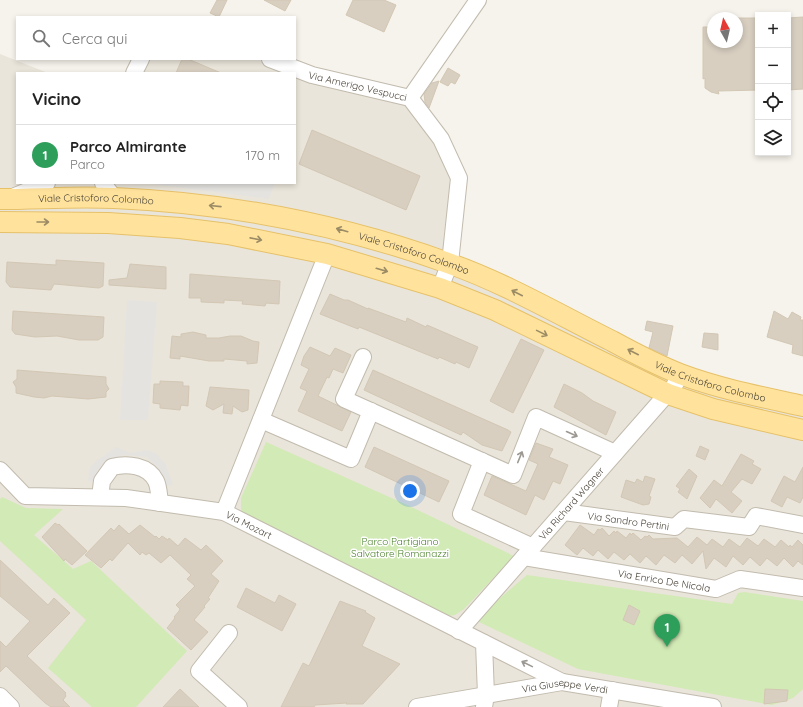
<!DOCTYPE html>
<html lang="it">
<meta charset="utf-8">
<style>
:root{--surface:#fff;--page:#f2f2f2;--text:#222;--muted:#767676;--line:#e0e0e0;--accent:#fc3f1d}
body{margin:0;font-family:Quicksand,sans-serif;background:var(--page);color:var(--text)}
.controls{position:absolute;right:12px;top:12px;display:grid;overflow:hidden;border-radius:0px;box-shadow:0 2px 6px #0003}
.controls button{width:36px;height:36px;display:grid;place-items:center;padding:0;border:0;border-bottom:1px solid var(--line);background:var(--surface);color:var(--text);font:20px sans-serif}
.compass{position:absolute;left:707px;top:12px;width:36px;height:36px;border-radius:50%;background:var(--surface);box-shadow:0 2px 6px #0003;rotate:352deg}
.you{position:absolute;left:410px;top:491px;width:14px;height:14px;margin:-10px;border:3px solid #fff;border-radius:50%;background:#1a73e8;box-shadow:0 0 0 6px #1a73e833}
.badge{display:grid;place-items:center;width:26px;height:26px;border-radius:50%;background:var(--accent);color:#fff;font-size:13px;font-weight:700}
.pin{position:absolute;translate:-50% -33px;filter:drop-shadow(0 1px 2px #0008)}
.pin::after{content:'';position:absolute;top:21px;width:14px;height:12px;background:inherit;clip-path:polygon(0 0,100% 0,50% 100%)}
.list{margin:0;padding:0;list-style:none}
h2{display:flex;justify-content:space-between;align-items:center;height:52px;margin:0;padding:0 16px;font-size:17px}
h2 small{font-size:13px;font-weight:400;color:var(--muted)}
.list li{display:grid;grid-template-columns:26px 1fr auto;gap:12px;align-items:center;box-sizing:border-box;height:60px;padding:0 16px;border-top:1px solid var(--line)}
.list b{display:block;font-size:15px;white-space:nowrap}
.list p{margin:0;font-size:13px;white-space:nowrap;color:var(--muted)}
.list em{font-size:13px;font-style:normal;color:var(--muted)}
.icon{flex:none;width:22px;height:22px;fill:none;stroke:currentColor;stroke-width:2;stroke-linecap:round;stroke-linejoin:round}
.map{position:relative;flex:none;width:803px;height:707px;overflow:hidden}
.search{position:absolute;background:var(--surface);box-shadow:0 2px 6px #0003;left:16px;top:16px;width:280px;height:44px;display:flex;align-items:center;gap:10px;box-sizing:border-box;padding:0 14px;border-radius:0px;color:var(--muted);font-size:15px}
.panel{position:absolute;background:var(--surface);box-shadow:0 2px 6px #0003;left:16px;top:72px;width:280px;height:112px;border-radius:0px}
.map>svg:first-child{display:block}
</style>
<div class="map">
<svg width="803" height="707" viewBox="0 0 803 707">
<rect width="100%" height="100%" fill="#f6f3ec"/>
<!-- residential -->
<polygon fill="#eae5da" points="0,54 48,73 17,73 17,183 295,183 295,73 134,73 141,59 270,59 410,98 459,178 450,263 681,374 803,403 803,707 0,707"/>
<!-- green -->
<g fill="#d2eab5">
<polygon points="266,442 405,504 514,556 464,609 455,615 448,616 245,518 241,509 241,498"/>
<polygon points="2,497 26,508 63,509 34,535 73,569 91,561 187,651 136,707 92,707 48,668 86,620 0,541 0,499"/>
<polygon points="527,575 732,604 738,593 744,592 803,601 803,689 793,698 772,705 578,669 479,622 479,616"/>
</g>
<!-- parking -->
<g fill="#e5e3e0">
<polygon points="144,183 275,183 269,199"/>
<polygon points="127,300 157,302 148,420 120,420"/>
<polygon points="116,447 130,453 146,450 156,453 166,465 173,485 166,486 157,467 147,457 123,455 106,461 98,470 95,482 88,481 90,468 96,461"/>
</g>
<!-- building -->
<g fill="#d8cfc1" stroke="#d3c7b4">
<polygon points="217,0 227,0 219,17 210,13"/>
<polygon points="264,0 291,0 285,11"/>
<polygon points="353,0 384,0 396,5 384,32 346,15"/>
<polygon points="803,17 803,89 788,90 788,18"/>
<polygon points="737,18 758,18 758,90 718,91 719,94 711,92 705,88 705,78 703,79 703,27 713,27 713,42 737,42"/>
<polygon points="182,59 188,59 221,73 176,73"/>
<polygon points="448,68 460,75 455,84 451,82 448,86 440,82"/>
<polygon points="439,81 429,108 425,102 424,94 432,83"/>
<polygon points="312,130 420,176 406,210 299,164"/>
<polygon points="56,260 104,263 103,286 99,288 54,284 51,290 10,287 6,282 7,262 56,265"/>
<polygon points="130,264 166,267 166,289 109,285 109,280 127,278"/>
<polygon points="190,274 280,281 279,304 266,303 265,306 242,304 243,301 224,300 224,303 201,302 201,298 189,298"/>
<polygon points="330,294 344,300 348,300 368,309 368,308 406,322 407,318 426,327 427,325 478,347 469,368 456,362 455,364 439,357 438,359 359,327 358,329 320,314"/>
<polygon points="13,311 104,317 103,337 98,340 79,340 57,336 35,337 15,334 12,330"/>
<polygon points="774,311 788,319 792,312 801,317 800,320 803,320 803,356 792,353 793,345 767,337"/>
<polygon points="647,321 673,326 667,356 649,348 653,332 645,330"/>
<polygon points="193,332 206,335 206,338 219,338 230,336 241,336 253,341 259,342 257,363 247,364 247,361 224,359 224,361 209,361 180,356 180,359 170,358 172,336 181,337 181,334"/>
<polygon points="704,333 718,334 718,350 702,347"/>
<polygon points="521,339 544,350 513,413 490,401"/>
<polygon points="310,347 330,356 335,348 351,355 343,373 333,369 329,378 327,377 318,396 351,412 342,431 298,411 307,391 300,388 309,369 301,365 304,356"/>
<polygon points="17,370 106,377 106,384 109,389 106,392 106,397 88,399 52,396 44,398 34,397 16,393 16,387 13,382 17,379"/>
<polygon points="373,370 508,430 511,432 502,451 482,445 463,432 461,435 364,390"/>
<polygon points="160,381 183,382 183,386 189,386 188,406 181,405 180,410 160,408 160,404 153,403 154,384 160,384"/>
<polygon points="564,384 582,393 593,401 616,412 606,435 554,407"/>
<polygon points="210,387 249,390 248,410 242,412 233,406 232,414 223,413 224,404 213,410 206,406"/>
<polygon points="536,443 553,449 549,457 568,465 560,484 553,481 544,500 535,495 526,515 484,495 492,476 526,491 538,464 529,460"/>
<polygon points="700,446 709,450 705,460 696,456"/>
<polygon points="374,447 449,481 439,502 365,467"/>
<polygon points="741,454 754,461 752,464 761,469 752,484 742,479 731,492 742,501 732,513 716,499 710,508 700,498 714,480 722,486"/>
<polygon points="803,467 803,497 800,503 787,497 782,507 771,501 784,476 795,482"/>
<polygon points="689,469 697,476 687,499 678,492 680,489 676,486"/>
<polygon points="645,476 655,479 649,496 651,497 649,504 643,505 621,497 626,480 635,483 637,479 643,482"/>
<polygon points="55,523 58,525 59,524 87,551 72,565 65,559 64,561 42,537"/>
<polygon points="119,525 129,534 140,525 155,537 156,536 159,539 162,536 168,540 169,538 178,546 185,538 201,550 206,545 223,561 211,574 219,581 208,598 210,599 204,606 205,607 194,620 208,632 191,650 167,628 175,618 174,617 179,611 180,609 176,605 195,586 187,579 191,575 170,555 161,563 149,553 146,555 142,552 140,555 128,543 112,561 110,559 101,568 85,555 111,528 114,531"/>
<polygon points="580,525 594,535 598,529 600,530 602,528 609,536 614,531 616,533 617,531 626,538 630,533 631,535 633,533 641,540 645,536 647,537 649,535 653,539 677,538 688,547 697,537 707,545 712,539 723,547 729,539 740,547 747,538 758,546 764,539 775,547 781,540 789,547 790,545 792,547 798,540 803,545 803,565 798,561 793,567 784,558 777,566 767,558 760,566 750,557 743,565 733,556 726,567 714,558 706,569 703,551 692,564 682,555 675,563 664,555 656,565 646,556 640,563 630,554 624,560 614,552 608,559 598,550 593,556 583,548 577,555 565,545"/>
<polygon points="0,560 48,605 54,598 70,613 27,656 66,693 65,694 66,696 63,700 70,707 51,707 45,703 6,666 0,672 0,641 6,647 30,621 0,596"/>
<polygon points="246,588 275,603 279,595 296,604 282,631 237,607"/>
<polygon points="340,601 366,611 365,612 375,618 362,646 400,664 363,704 346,704 347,703 315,705 314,707 281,707 303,663 309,666"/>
<polygon points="629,605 640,611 634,625 623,620"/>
<polygon points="180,689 199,707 163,707"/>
<polygon points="765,689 788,690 787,701 764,704"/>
</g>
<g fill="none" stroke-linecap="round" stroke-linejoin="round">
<!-- minor casing -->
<g stroke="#c2bbae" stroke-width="18">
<g id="minor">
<path id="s1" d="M270,59L312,75L410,98L441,139L459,178L450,263L440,288"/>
<polyline points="134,73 141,59"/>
<polyline points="410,98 478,0"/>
<polyline points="103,183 114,198"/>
<polyline points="15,196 47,183"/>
<polyline points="363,357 344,399 513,475 536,417 615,453"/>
<polyline points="261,420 351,459 371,411"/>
<polyline points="482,461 461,514 533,547"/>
<path id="s2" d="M0,470L25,496L126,498L224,512L562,682"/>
<path d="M100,497L102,481L112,467C127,463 148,465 156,481C159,487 159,496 160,503"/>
<polyline points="224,512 327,254"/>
<path id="s3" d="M564,512L675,527L684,519L749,527L756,516L803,525"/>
<path id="s4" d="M524,557L716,589L740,579L803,588"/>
<path id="s5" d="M459,631L674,386L681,374"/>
<polyline points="229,633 199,671 239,707"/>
<polyline points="484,643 486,695 484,707"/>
<polyline points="0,696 11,707"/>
<path id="s6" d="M417,707L562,682L713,707"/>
<polyline points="609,707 612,690"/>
</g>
</g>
<!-- major casing -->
<g stroke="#e6c16a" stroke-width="22">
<g id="major">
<path id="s7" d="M0,199C38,199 76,196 114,198C228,203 340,224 448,263C505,283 558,314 612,341C634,353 657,365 680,374C720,389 762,397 803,406"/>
<polyline points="0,222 108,223 180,228 228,234 327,254 440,288 495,310 668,394 713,409 803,430"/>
</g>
</g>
<!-- minor -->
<use href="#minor" stroke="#fff" stroke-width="16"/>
<!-- major -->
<use href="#major" stroke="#ffe39c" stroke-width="20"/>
</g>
<!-- one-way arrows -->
<defs><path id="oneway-shaft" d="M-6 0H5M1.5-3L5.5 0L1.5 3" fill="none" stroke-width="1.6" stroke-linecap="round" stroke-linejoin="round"/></defs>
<g stroke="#9c8c66">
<use href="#oneway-shaft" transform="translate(215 206) rotate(-174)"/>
<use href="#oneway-shaft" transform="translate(43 222)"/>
<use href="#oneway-shaft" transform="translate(342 230) rotate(-164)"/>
<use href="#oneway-shaft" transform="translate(256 239) rotate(11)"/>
<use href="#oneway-shaft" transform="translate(382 270) rotate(16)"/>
<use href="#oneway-shaft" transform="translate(517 293) rotate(-153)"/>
<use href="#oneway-shaft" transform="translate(542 333) rotate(26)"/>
<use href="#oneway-shaft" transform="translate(633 352) rotate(-153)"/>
</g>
<g stroke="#9c9892">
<use href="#oneway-shaft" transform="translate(572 434) rotate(24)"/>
<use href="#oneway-shaft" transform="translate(520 457) rotate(-68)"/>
<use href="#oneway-shaft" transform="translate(527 664) rotate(-154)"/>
</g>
<g text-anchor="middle" stroke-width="3" stroke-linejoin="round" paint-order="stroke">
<!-- street labels -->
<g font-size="10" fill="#4b4439" stroke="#fff">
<text dy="4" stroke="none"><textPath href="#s1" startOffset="92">Via Amerigo Vespucci</textPath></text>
<text dy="4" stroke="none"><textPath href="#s7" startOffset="96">Viale Cristoforo Colombo</textPath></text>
<text dy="4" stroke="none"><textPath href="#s7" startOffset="420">Viale Cristoforo Colombo</textPath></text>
<text dy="4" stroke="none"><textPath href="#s7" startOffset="744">Viale Cristoforo Colombo</textPath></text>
<text dy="4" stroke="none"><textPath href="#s5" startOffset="170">Via Richard Wagner</textPath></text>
<text dy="4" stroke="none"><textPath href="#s3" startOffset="65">Via Sandro Pertini</textPath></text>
<text dy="4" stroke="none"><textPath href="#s2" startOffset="264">Via Mozart</textPath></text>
<text dy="4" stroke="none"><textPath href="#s4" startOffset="142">Via Enrico De Nicola</textPath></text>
<text dy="4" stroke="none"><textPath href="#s6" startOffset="150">Via Giuseppe Verdi</textPath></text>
</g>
<!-- park labels -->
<g font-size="10" fill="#4a7f2a" stroke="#fff">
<text x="400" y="545">Parco Partigiano<tspan x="400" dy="12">Salvatore Romanazzi</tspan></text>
</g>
</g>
</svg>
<div class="controls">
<button>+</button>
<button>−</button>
<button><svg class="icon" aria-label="locate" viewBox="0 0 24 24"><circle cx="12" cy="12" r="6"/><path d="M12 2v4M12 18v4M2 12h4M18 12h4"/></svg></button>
<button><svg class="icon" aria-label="layers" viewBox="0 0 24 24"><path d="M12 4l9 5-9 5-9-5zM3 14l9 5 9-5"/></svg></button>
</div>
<svg class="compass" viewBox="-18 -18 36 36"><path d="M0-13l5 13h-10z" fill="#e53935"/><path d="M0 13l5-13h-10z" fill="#767676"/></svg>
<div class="you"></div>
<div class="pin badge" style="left:667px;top:647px;background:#2e9e5b">1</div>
<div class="search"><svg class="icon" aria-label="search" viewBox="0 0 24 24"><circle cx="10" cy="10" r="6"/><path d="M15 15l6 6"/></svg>Cerca qui</div>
<section class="panel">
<h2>Vicino<small></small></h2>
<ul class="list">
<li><span class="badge" style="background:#2e9e5b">1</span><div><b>Parco Almirante</b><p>Parco</p></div><em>170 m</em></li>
</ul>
</section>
</div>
